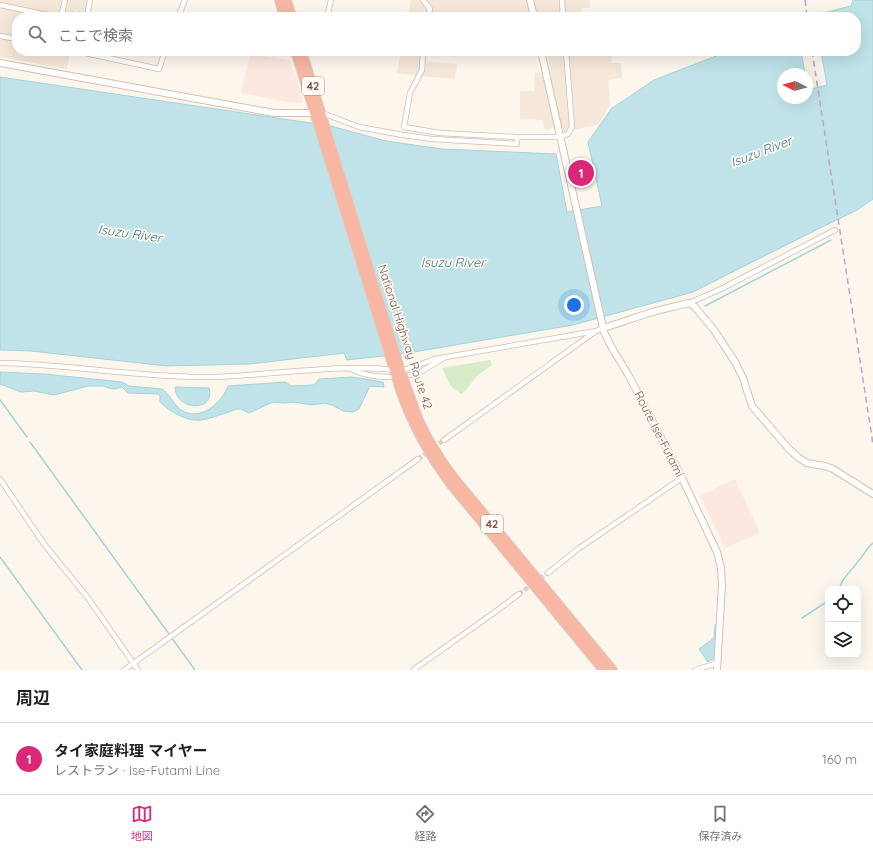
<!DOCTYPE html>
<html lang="ja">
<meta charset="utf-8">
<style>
:root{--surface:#fff;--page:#f6f6f6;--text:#202124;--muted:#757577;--line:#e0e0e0;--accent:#db2777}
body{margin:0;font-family:Quicksand,"Noto Sans JP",sans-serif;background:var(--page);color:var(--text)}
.controls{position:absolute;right:12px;bottom:12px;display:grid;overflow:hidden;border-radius:8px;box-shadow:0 4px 16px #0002}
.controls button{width:36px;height:36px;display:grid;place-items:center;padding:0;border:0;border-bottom:1px solid var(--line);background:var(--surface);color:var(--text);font:20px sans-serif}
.compass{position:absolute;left:777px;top:68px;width:36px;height:36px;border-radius:50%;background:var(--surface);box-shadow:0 4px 16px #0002;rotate:275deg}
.you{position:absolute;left:574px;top:305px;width:14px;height:14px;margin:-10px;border:3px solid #fff;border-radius:50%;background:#1a73e8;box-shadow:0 0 0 6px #1a73e833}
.badge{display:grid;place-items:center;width:26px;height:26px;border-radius:50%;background:var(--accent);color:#fff;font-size:13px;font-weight:700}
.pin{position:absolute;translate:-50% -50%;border:2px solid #fff;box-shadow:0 1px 4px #0006}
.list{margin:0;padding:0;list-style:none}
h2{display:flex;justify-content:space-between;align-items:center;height:52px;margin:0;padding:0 16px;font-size:17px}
h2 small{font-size:13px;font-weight:400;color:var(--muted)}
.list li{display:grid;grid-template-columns:26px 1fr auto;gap:12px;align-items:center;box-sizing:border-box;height:72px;padding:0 16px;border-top:1px solid var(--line)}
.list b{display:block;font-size:15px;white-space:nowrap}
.list p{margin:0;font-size:13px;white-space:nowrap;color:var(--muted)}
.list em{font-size:13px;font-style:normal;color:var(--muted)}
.icon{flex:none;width:22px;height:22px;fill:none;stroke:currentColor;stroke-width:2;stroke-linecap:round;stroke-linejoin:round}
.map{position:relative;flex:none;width:873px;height:670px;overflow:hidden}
.search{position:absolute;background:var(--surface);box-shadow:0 4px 16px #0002;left:12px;right:12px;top:12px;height:44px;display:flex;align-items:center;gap:10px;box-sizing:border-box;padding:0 14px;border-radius:16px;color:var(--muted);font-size:15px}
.sheet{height:124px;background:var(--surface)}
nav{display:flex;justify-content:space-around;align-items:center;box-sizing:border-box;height:56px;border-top:1px solid var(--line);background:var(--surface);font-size:11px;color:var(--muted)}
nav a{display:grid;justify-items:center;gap:2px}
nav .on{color:var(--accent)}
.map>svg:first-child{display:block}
</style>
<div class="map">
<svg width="873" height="670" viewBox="0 0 873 670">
<rect width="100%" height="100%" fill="#fdf6ec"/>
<!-- residential -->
<g fill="#f5e8da">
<polygon points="0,0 63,0 60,16 0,3"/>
<polygon points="68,0 88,0 86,11 76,9 74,17 65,16"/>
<polygon points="411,0 528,0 532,17 408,17"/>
<polygon points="534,0 590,0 590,7 581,9 581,17 538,17"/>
<polygon points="0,6 49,17 17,17 17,37 0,34"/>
<polygon points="0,38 17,41 17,51 64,51 70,52 67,69 0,57"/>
<polygon points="401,51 421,51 420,61 457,64 455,79 416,76 397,73"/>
<polygon points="546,51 621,51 611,53 612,63 621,63 622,78 608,80 610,105 598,125 562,132 562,125 545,130 543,120 520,119 520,91 534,91 535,73 551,71"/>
</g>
<!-- commercial -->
<g fill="#fde8e0">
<polygon points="250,54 289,60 294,73 297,77 303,103 287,102 241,93"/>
<polygon points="735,479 760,533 725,548 700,496"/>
</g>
<!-- green -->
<g fill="#d8ecc9">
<polygon points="77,10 89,13 89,17 76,17"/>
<polygon points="490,360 492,365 477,376 466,390 461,394 451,387 442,368"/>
</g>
<!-- water -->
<g fill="#bfe3e8" stroke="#a5d3da">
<polygon points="853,0 873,0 873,199 857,210 808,234 693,292 573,325 402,354 347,360 344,353 250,364 167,366 31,351 0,350 0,77 331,126 386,141 442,149 556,154 567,212 602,206 588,142 611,109 654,80 729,51 801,51 805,74 783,74 783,98 807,98 807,86 808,90 827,85 821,51 856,51 856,17 816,17 815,15 851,6"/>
<path d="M0,372L44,374L122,382L129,386L162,389C169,393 173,404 181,410C200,422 221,404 228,386L286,382L291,386L314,385L319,379L352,377L383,382L384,387L370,386L359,409L353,412L343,411L332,405L324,403L312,405L293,402L284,403L273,402L249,413C246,412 244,410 241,409C236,408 230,412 226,413C218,415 210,419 201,420C187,422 169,411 160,402V396L158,394L128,393L122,387L114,389L108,388L104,386H88L54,395L34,391L21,392L0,384Z"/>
<path d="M175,387L209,388C216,412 176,412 175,387Z"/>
<polygon points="719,624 717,656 708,662 699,649 714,638 715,625"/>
</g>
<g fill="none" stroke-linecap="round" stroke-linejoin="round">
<!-- stream -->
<g stroke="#a5d3da" stroke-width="1.5">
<polyline points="705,306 831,240"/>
<polyline points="0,400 27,437"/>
<polyline points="30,442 195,670"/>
<polyline points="0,557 82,670"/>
<path d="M839,589C842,578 850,572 857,563C863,556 866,549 873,543"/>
<polyline points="802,618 828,601"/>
</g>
<!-- street-tunnel -->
<g stroke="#dcd0c4" stroke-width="4.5" stroke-dasharray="4.5 2" stroke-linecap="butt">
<polyline points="418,459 444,440"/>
<polyline points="519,594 548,573"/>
</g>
<!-- street casing -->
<g stroke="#d1beb0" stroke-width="6">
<g id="street">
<polyline points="423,0 430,9 428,17"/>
<polyline points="562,0 563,17"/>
<polyline points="0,5 57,17"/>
<polyline points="88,11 90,0"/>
<polyline points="61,17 65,0"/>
<polyline points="178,17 185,0"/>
<polyline points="327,17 331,0"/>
<polyline points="0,36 17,39"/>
<polyline points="76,51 159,69 165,51"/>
<polyline points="423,51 422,70 410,93 404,127 440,133 517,137"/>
<polyline points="322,113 359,127 403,135 432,139 517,144 517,137 560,137 568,134 572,127 566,51"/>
<polyline points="689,303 721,289 835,230"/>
<path d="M0,363C68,364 135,377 203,377C266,377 331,363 394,370"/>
<path d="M351,369C362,375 377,377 390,377"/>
<polyline points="401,371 435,359 596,331"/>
<polyline points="410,375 417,374 444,358"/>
<polyline points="444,440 596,331 603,328"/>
<polyline points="0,479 44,544 88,598 138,670"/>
<polyline points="548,573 578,549 682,478"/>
<polyline points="124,670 418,459"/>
<polyline points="413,670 495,612 519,594"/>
<polyline points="695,670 718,663"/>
</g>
</g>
<!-- secondary casing -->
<g stroke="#d6c0b0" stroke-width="8">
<g id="secondary">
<polyline points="530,0 534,17"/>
<polyline points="541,51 604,332 612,348 629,376 682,478 717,552 721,568 722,585 717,670"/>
<polyline points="0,63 274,113 318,113"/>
<path d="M603,328C621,323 638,316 656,311C667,308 678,306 689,303L694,306L714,330L735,362L743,378L752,406L789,449L799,458L807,463L825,466L833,469L873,494"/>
</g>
</g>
<!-- highway casing -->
<g stroke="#dad1cd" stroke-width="10">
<g id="highway">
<polyline points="279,0 284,17"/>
<polyline points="287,0 292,17"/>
<path d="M295,51L400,390C412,425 429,456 451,485L603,670"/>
<polyline points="302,51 401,371 419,420 428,438 444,464 456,480 613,670"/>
</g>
</g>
<!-- street -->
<use href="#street" stroke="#fff" stroke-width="4.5"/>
<!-- secondary -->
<use href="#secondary" stroke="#fff" stroke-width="6"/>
<!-- highway -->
<use href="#highway" stroke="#f7b7a3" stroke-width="8"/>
<!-- rail -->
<g stroke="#b9a8c9" stroke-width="1.5" stroke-dasharray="6 4" stroke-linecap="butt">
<polyline points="805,0 807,17"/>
<polyline points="812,51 873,444"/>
</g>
</g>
<g text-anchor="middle" stroke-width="3.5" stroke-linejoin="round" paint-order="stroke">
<!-- shield labels -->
<g fill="#fffaf3" stroke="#a28b7f" stroke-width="1">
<rect x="302" y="77" width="22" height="18" rx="3"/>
<rect x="481" y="515" width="22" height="18" rx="3"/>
</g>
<g font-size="11" font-weight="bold" fill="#7a5c4d">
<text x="313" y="90">42</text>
<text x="492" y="528">42</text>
</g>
<!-- street labels -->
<g font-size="12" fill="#7a5c4d" stroke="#fffaf3">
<text transform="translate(405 337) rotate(72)" y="4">National Highway Route 42</text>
<text transform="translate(659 434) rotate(63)" y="4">Route Ise-Futami</text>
</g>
<!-- water labels -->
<g font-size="13" font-style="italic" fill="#437c86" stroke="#fffaf3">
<text transform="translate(761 151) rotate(-21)" y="5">Isuzu River</text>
<text transform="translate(130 233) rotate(8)" y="5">Isuzu River</text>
<text x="453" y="267">Isuzu River</text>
</g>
</g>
</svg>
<div class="controls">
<button><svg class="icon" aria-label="locate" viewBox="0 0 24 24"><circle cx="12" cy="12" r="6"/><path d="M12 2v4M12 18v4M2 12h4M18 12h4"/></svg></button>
<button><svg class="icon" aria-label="layers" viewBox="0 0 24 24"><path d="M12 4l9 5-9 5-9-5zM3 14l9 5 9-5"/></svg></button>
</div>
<svg class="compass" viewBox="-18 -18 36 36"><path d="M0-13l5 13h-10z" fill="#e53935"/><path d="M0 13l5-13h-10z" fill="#757577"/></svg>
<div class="you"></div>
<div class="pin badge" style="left:581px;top:173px">1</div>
<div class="search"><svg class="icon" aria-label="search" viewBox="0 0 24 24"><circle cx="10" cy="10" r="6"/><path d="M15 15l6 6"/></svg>ここで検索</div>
</div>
<section class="sheet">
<h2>周辺<small></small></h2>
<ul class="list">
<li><span class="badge">1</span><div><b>タイ家庭料理 マイヤー</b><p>レストラン · Ise-Futami Line</p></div><em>160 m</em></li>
</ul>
</section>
<nav>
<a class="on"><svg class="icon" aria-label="map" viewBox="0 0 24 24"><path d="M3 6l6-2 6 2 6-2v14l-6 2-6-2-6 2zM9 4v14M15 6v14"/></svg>地図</a>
<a><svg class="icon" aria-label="directions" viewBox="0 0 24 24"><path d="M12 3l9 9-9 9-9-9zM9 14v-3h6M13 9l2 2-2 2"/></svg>経路</a>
<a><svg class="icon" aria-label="saved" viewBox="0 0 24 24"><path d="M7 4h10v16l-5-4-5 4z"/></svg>保存済み</a>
</nav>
